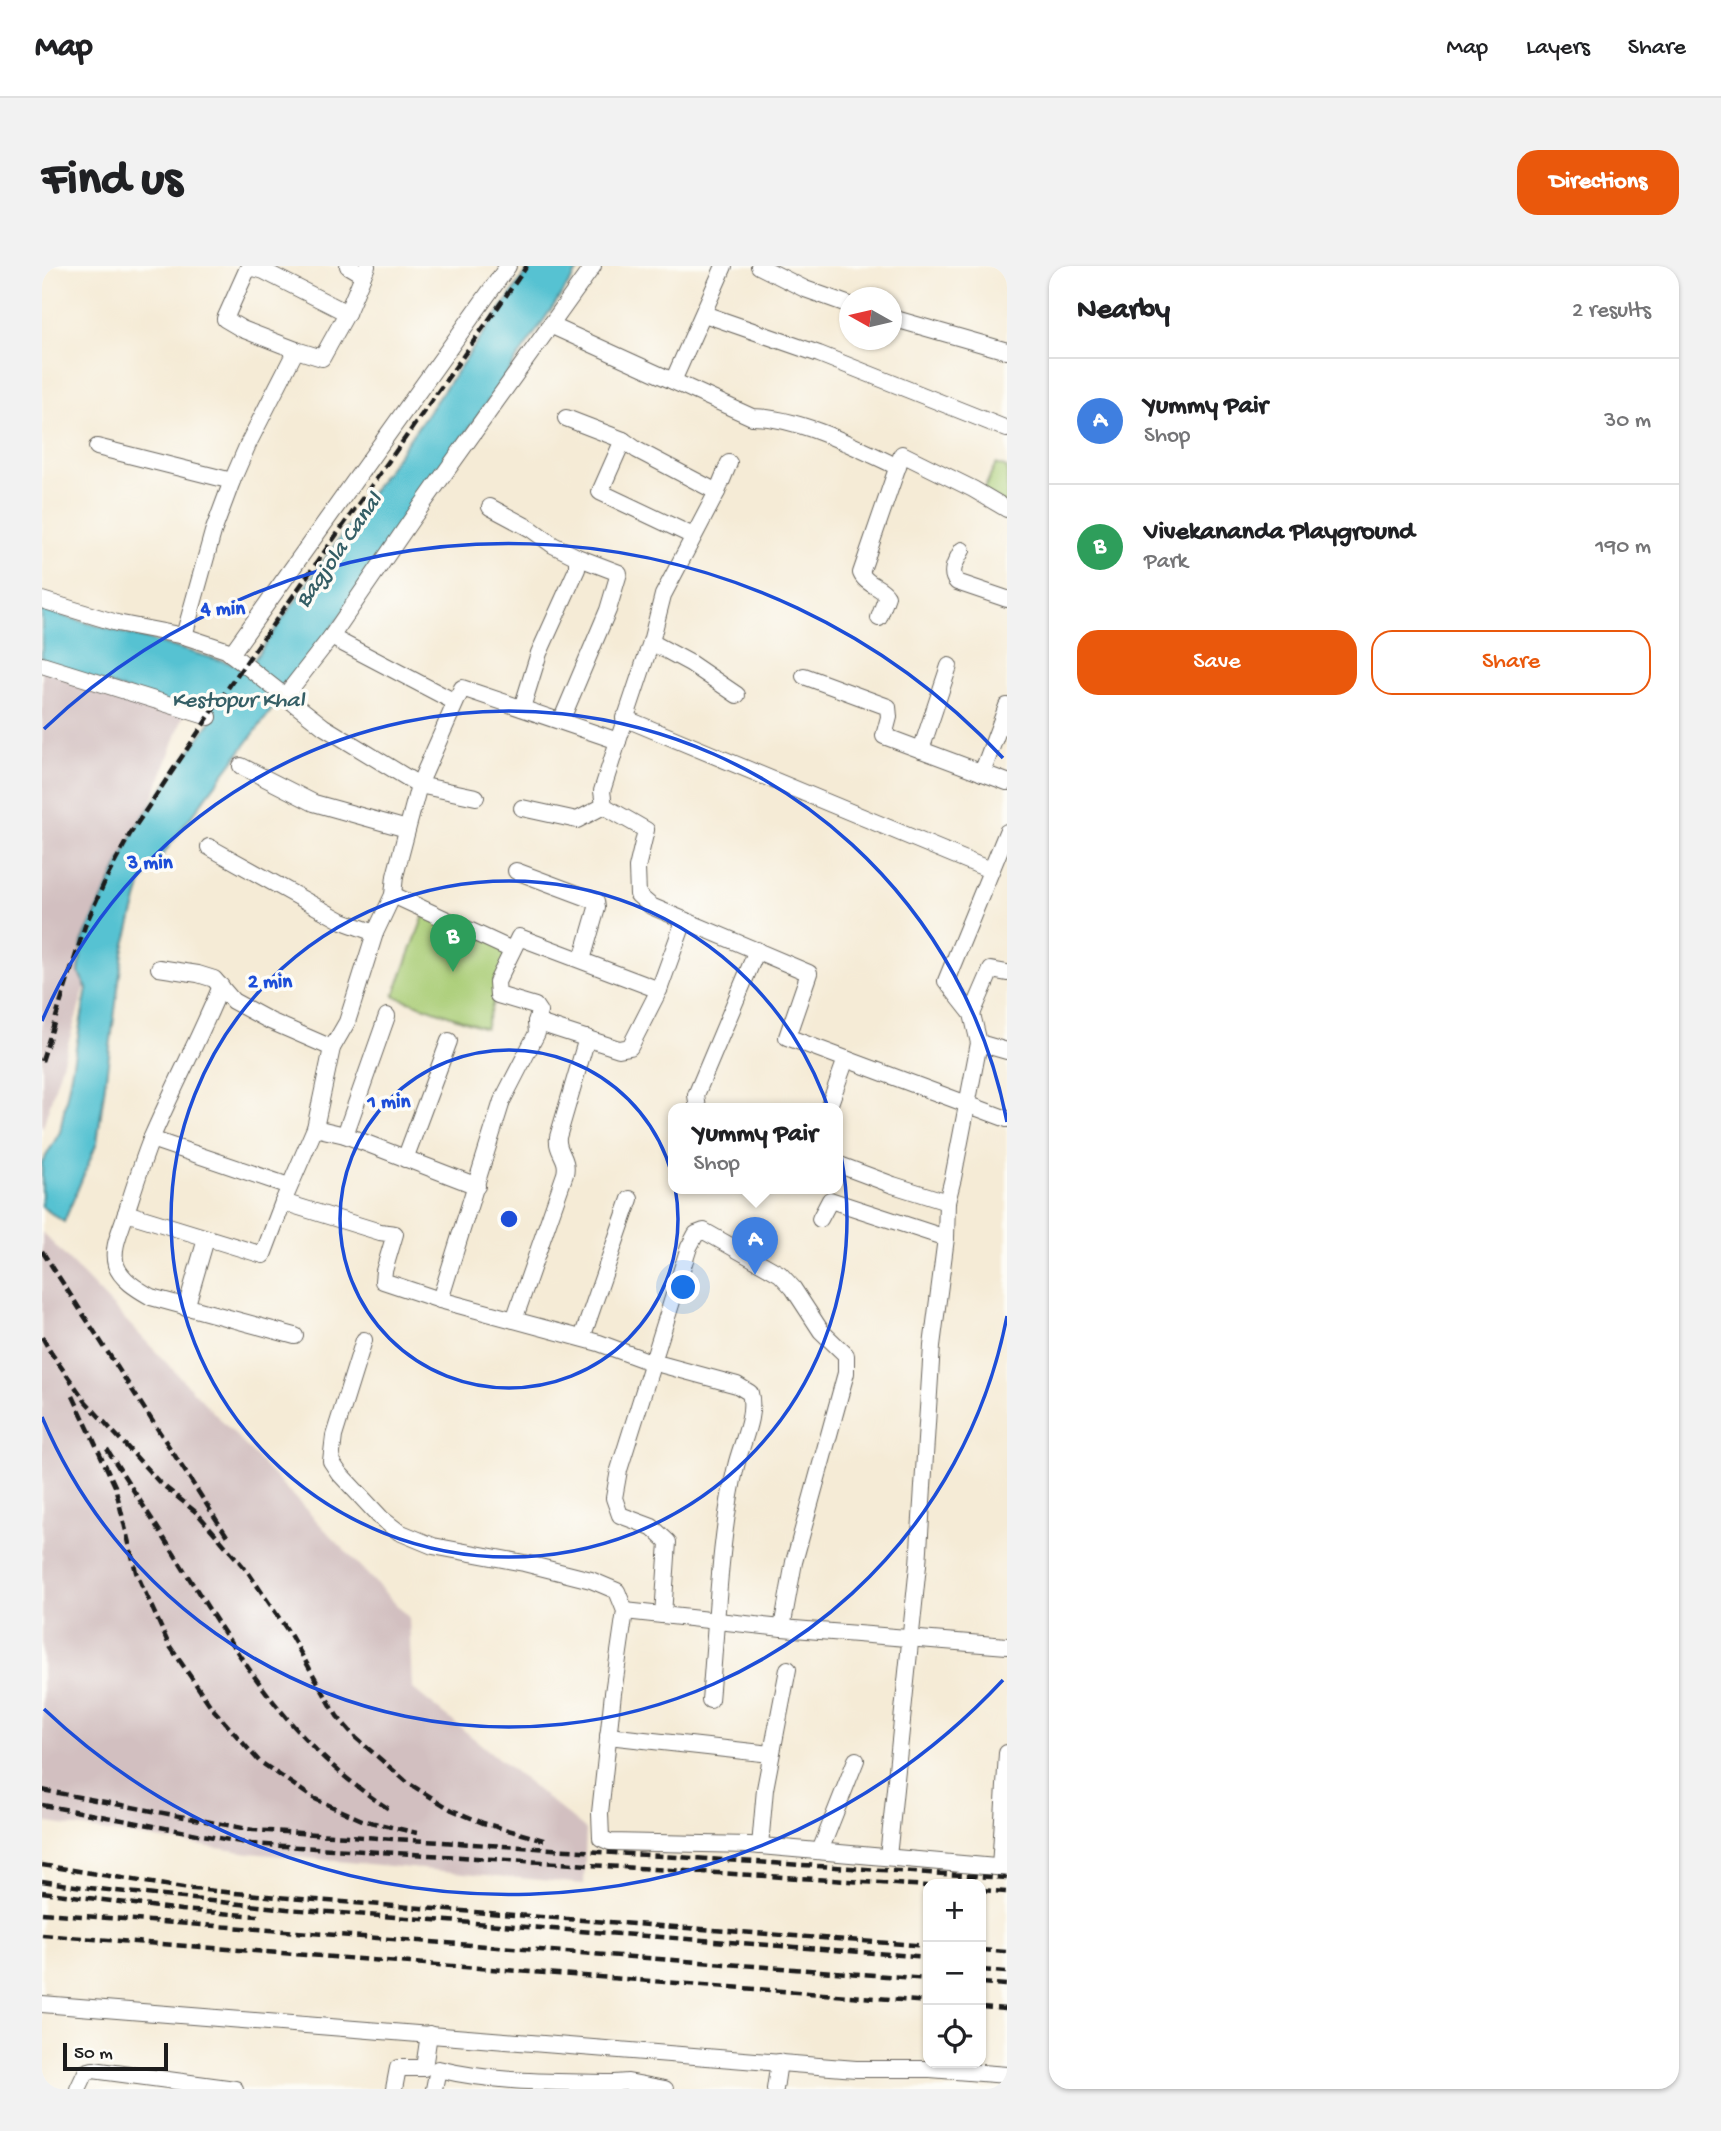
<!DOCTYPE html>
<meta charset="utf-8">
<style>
:root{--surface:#fff;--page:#f2f2f2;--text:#202124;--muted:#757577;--line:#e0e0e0;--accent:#ea580c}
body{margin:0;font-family:"Gochi Hand",sans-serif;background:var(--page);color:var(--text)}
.controls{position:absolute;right:21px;bottom:21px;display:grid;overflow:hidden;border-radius:14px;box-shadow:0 2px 5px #0004}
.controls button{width:63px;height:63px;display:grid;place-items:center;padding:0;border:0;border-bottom:2px solid var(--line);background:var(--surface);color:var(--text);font:35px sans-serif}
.compass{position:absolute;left:797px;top:21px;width:63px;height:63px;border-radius:50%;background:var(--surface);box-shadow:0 2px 5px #0004;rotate:278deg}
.scale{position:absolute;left:21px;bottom:18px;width:105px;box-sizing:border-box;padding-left:7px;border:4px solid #1c1c1c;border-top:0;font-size:19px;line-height:24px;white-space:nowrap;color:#1c1c1c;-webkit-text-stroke:5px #fdfcf7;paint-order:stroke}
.you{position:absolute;left:642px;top:1022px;width:24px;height:24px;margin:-18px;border:5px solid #fff;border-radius:50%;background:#1a73e8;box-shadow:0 0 0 10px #1a73e833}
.badge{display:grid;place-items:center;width:46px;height:46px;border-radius:50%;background:var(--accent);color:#fff;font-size:23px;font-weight:700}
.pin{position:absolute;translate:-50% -58px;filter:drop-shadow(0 2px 4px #0008)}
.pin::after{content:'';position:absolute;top:37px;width:24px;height:21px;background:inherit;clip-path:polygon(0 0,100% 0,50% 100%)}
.popup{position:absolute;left:626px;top:837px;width:175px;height:91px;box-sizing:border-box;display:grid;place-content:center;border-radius:14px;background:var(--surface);filter:drop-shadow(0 2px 5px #0005);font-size:23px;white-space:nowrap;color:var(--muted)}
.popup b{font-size:26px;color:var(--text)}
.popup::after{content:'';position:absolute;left:50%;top:100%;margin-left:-14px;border:14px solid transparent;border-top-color:var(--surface)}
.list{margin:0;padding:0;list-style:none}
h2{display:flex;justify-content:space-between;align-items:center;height:91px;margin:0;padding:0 28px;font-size:30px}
h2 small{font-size:23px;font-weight:400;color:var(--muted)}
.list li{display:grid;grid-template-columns:46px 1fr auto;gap:21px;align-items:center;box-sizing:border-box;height:126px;padding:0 28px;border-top:2px solid var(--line)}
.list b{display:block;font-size:26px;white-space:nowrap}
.list p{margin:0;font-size:23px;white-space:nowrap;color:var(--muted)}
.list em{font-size:23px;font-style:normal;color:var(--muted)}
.actions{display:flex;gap:14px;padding:21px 28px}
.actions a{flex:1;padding:16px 0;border:2px solid var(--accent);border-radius:21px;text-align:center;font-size:24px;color:var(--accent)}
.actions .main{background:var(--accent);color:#fff}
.icon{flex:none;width:38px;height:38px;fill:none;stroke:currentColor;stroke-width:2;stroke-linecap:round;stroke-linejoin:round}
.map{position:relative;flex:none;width:965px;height:1823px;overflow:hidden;border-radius:21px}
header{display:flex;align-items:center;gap:42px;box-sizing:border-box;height:98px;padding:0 35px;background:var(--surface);border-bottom:2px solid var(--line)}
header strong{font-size:33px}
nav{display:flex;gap:38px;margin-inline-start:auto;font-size:24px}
.intro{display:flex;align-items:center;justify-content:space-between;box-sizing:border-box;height:168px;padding:0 42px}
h1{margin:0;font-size:49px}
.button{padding:18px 32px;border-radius:21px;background:var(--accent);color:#fff;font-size:24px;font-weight:700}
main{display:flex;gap:42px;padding:0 42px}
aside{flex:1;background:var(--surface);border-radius:21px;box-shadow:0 2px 5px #0004}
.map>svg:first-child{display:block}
</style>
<header>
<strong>Map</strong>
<nav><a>Map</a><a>Layers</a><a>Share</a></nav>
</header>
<div class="intro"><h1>Find us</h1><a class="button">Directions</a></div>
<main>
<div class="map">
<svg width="965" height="1823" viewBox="0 0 965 1823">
<rect width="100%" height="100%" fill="#fdfcf7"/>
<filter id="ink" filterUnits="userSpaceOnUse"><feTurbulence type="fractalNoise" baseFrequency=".0143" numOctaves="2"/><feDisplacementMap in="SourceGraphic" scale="14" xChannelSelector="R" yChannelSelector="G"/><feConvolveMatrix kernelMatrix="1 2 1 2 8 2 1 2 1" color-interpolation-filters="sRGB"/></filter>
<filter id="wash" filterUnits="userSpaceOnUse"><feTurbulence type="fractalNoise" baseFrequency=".00686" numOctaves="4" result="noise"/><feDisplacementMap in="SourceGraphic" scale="28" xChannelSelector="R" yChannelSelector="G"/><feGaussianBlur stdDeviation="1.57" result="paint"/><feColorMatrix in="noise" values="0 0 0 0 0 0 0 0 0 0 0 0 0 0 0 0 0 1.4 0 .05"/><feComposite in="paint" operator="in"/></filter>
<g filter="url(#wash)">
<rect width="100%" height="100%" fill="#f5ebd6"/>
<!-- industrial -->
<g fill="#d2bfc0">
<polygon points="0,397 144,443 52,692 0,864"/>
<polygon points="0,966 367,1352 370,1422 544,1564 542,1618 208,1587 0,1556"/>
</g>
<!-- green -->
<g fill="#abce78" stroke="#64754a" stroke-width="2">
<polygon points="954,198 965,202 965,239 941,225"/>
<polygon points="384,644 468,683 443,762 352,730"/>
</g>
<!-- water -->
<polygon fill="#57c2d2" stroke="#3a6f77" stroke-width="2" points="489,0 539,0 277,381 100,616 81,686 55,877 22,956 0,941 0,897 18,866 45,723 37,707 40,676 96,558 171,452 0,397 0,344 206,402"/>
</g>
<g filter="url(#ink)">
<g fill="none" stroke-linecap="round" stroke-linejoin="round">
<!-- minor casing -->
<g stroke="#68645d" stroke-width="18">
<g id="minor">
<polyline points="306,0 321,9"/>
<polyline points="717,0 763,23 808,39"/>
<polyline points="662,48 777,88 965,163"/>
<polyline points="850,52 965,85"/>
<path d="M508,59L710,151C756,151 814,181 856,201"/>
<polyline points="254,84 200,63 183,53 205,4 212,2 222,5 305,47"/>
<polyline points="631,115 682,0"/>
<polyline points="524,152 581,174 558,226 651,270"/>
<polyline points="581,174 595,184 675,226"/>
<polyline points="55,181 190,215"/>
<polyline points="448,241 489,263 511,279 535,291"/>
<path d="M920,284C915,294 906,306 915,316L965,333"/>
<polyline points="0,334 75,357 142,370 184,384 282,461 377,519 434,531"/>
<path d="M837,352L845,330C839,320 824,319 819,307L860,188L931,223L965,243"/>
<polyline points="142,370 171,266 190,215 207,176 254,84 280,92 305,47 325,0"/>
<polyline points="609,376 648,397 695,429"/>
<polyline points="189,388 466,0"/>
<polyline points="0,399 167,451"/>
<polyline points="762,410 846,441 847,451 842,470 965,516"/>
<polyline points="243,430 289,371"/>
<polyline points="413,436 289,371 370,253 551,0"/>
<polyline points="480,442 497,387 535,303 535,291 577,307 566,344 519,455"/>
<polyline points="582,452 948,604"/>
<polyline points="576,475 560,525 562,540 604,564 595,602 596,629 609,640 767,707 745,771 965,853"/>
<polyline points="879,484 907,400"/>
<polyline points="199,500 272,537 365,563"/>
<polyline points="940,507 965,440"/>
<polyline points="480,542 535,554 562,540"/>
<polyline points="167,581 300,655 333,667"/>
<polyline points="474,605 554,635 555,642 540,694"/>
<polyline points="351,629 470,684"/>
<polyline points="117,702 156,708 172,713 191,735 228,755 290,782"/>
<path d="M179,720C158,771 132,820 110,871C100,896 92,922 84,947C79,964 69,982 74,999C79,1014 97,1024 109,1031L253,1070"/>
<polyline points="930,748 949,704 965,707"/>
<polyline points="494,756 577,783 588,781 617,724 642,655"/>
<polyline points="937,777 965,785"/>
<polyline points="656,843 654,829 715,684"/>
<polyline points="786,843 804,793"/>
<polyline points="273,862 303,869 435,920"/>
<polyline points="303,869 345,750"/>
<polyline points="109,873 247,920"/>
<polyline points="363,893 407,775"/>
<polyline points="795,898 851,919 905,936"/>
<path d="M241,936L338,966L353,968L342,1005L341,1015L398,1034L557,1077L603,1094L695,1119L708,1127C714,1150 699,1178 694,1200C677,1273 675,1358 668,1434"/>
<polyline points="84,947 221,989 241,936 273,862 290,782 305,756 333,667 351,629 353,610 377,519 420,422 576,475 609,376 621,329 675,226 687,197"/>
<polyline points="778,953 788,934 904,972"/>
<polyline points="398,1034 460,835 495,767 494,756 497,746 493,740 456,729 455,716 477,671 617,724"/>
<polyline points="144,1042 164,973"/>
<path d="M472,1054L523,908C527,891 514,887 516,871L545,772"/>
<polyline points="540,1072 588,933"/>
<polyline points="322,1074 292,1170 289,1195 297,1207 339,1252 357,1266 391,1280 482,1297 549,1314 575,1325 583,1345 571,1427 558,1547 559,1572 568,1576 708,1579 965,1602"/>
<polyline points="583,1345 740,1362 965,1380"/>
<polyline points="621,1349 626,1276 610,1261 578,1249 572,1232 577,1204 647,981 654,968 662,965 738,1008 751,1022 779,1065 804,1089 804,1107 752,1296 740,1362"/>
<polyline points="566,1470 729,1488"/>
<polyline points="718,1580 723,1523 746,1403"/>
<polyline points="778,1585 814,1494"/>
<polyline points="846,1591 876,1299 890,1080 904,972 905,936 911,912 937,777 930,748 904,715 965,566"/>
<polyline points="958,1602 965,1487"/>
<polyline points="0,1738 814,1803 888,1803 965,1809"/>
<polyline points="36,1823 44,1806 51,1804 193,1823"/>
<polyline points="352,1823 356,1802 382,1802 387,1768"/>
<path d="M392,1823L396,1803C453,1817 513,1816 572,1817"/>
<polyline points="570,1823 572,1817 586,1816 623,1823"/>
<polyline points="733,1823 737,1796"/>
</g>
</g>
<!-- minor -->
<use href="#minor" stroke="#fff" stroke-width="16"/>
<!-- rail -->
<g stroke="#1c1c1c" stroke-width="4.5" stroke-dasharray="10 5" stroke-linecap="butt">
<polyline points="0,795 43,660 64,613 88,568 188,419 485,0"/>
<polyline points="0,985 185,1270"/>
<polyline points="0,1071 12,1092"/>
<polyline points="7,1084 44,1136 117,1216 155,1247 206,1306 246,1365 295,1450 314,1472 366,1517 410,1544 441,1557 505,1575"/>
<polyline points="31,1130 73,1220 94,1306 127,1379 170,1442 217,1495 271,1532 320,1554 375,1567"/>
<path d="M65,1183C90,1223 117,1263 142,1304C200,1395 254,1484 347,1543"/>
<polyline points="0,1524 211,1564 965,1612"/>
<polyline points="0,1539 209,1578 886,1620"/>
<polyline points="0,1599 141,1622 247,1632 886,1680"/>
<polyline points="0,1615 47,1622 245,1643 886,1691"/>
<polyline points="939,1624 965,1626"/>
<polyline points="0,1626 139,1644 216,1650"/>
<polyline points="0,1647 886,1713"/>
<polyline points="0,1669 886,1736"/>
<polyline points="939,1684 965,1686"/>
<polyline points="939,1704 965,1706"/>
<polyline points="939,1717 965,1719"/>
<polyline points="939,1741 965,1743"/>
</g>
</g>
</g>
<!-- distance rings -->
<g fill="none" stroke="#1d4ed8" stroke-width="3.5">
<circle cx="467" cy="953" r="169"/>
<circle cx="467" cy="953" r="338"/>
<path d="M965 1050A507 507 0 0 1 0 1151M0 755A507 507 0 0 1 965 856"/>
<path d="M961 1414A676 676 0 0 1 2 1443M2 463A676 676 0 0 1 961 492"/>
</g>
<g text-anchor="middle" stroke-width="7" stroke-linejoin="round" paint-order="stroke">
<!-- water labels -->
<g font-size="23" font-style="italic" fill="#345e65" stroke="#fdfcf7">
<text transform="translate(295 283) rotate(-55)" y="8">Bagjola Canal</text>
<text x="196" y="440">Kestopur Khal</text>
</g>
</g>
<circle cx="467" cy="953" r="10" fill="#1d4ed8" stroke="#fdfcf7" stroke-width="3.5"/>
<g font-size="21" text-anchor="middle" font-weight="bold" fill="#1d4ed8" stroke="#fdfcf7" stroke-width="7" stroke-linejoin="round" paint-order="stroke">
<text x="181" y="348">4 min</text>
<text x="108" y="602">3 min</text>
<text x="228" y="721">2 min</text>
<text x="347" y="841">1 min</text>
</g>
</svg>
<div class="controls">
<button>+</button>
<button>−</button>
<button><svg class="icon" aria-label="locate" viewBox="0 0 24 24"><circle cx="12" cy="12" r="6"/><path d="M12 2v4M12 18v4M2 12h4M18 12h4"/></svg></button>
</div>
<svg class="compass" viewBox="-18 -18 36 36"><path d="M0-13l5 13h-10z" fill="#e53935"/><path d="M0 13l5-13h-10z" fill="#757577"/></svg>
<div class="scale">50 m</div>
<div class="you"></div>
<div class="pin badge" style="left:713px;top:1009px;background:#3f7fe0">A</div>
<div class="popup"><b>Yummy Pair</b>Shop</div>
<div class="pin badge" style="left:411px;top:706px;background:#2e9e5b">B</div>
</div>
<aside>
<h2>Nearby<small>2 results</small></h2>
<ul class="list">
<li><span class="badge" style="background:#3f7fe0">A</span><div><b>Yummy Pair</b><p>Shop</p></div><em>30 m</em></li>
<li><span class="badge" style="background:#2e9e5b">B</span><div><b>Vivekananda Playground</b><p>Park</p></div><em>190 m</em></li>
</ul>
<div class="actions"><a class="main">Save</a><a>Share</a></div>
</aside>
</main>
